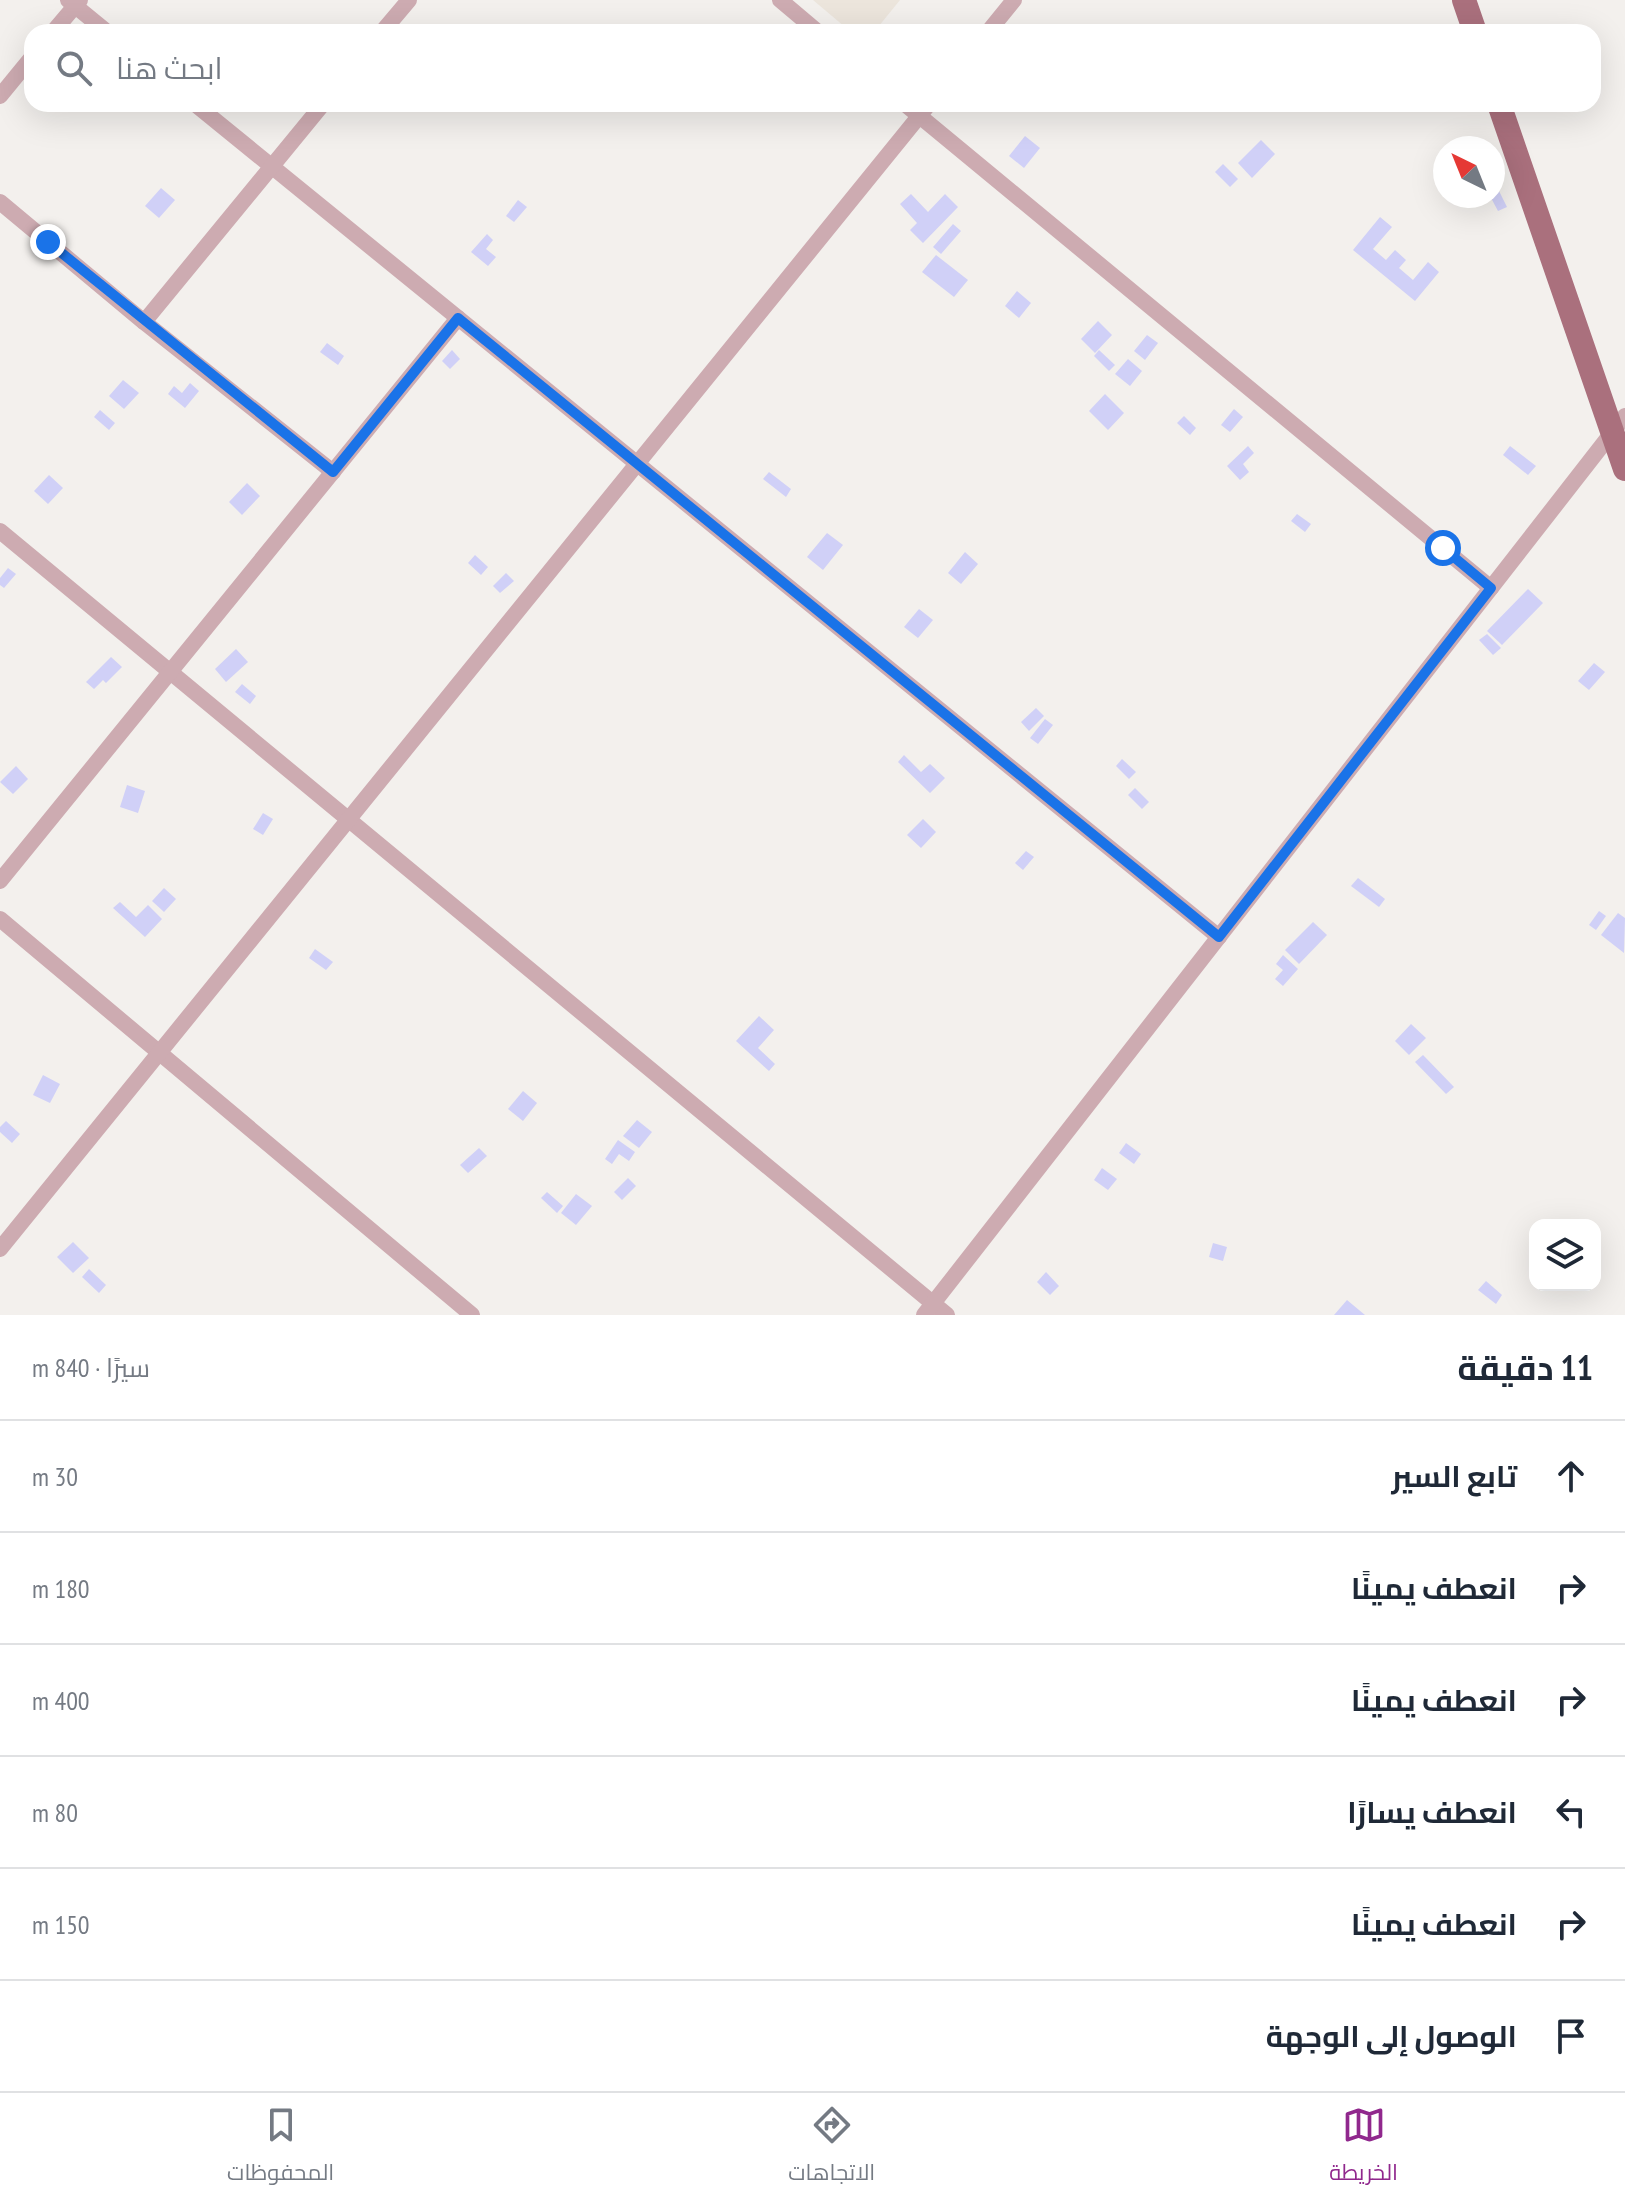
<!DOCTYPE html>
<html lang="ar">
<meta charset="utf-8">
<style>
:root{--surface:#fff;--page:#f2f2f3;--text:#1f2937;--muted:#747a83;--line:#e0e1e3;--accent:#90288d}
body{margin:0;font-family:"PT Sans Narrow",Cairo,sans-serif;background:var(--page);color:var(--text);direction:rtl}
.controls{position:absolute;right:24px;bottom:24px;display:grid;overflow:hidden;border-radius:16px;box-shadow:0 8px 32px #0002}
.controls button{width:72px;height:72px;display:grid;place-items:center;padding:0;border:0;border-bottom:2px solid var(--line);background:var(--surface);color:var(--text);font:40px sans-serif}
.compass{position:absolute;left:1433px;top:136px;width:72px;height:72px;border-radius:50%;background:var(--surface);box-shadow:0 8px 32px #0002;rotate:317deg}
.stop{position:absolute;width:24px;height:24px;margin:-18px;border:6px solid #1a73e8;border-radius:50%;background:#fff}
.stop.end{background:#1a73e8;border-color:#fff;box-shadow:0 2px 8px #0008}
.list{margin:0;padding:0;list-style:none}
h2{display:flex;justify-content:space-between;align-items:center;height:104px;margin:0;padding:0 32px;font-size:34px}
h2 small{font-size:26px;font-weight:400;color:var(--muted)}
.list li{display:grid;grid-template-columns:52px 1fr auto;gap:24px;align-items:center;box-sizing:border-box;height:112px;padding:0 32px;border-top:2px solid var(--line)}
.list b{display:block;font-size:30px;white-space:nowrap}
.list em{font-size:26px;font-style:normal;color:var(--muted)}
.icon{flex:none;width:44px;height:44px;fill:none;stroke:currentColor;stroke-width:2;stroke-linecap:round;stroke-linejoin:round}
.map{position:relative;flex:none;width:1625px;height:1315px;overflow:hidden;direction:ltr}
.search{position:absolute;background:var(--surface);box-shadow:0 8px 32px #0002;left:24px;right:24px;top:24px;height:88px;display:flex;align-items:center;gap:20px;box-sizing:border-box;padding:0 28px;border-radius:24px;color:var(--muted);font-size:30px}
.sheet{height:776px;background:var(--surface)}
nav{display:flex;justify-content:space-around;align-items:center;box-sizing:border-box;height:112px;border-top:2px solid var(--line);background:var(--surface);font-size:22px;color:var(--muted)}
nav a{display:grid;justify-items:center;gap:4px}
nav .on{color:var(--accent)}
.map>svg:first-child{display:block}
</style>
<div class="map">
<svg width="1625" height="1315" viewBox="0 0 1625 1315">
<rect width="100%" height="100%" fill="#f3f0ed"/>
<!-- built -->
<polygon fill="#ece5dc" points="813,0 900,0 874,32 851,32"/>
<!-- building -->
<g fill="#d0d0f7">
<polygon points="1025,136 1040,148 1024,168 1009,156"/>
<polygon points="1261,140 1275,154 1252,178 1238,163"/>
<polygon points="1223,164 1238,179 1230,187 1215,172"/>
<polygon points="161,188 175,200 159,218 145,206"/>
<polygon points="1499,191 1507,207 1498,211 1490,196"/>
<polygon points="911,194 928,212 945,194 958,207 923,243 910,230 917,223 900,204"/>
<polygon points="518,200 527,207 514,222 506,216"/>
<polygon points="1380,217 1392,227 1373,249 1386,260 1395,250 1406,260 1399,268 1413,280 1428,262 1439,272 1415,301 1353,250"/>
<polygon points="953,224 961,231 941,254 933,247"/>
<polygon points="487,234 493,240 486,249 496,257 488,266 471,252"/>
<polygon points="936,255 968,280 954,297 922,272"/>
<polygon points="1017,291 1031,303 1019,318 1005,306"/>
<polygon points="1098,321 1112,335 1095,353 1081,339"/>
<polygon points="1147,335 1158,343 1145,360 1134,351"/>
<polygon points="327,343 344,356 338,365 320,352"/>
<polygon points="452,350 460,359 450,369 442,361"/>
<polygon points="1099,350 1115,365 1109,371 1094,356"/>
<polygon points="1128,359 1142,371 1130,386 1115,374"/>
<polygon points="123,380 139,393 124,409 109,396"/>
<polygon points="190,383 199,391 185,408 168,394 174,386 182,393"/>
<polygon points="1105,394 1124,413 1108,430 1089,411"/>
<polygon points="1234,409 1243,417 1230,432 1221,425"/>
<polygon points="100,410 115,423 109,430 94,417"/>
<polygon points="1184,416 1196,428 1190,435 1177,423"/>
<polygon points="1248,446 1254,453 1243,464 1249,472 1240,480 1227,466"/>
<polygon points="1510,446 1536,466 1528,475 1503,455"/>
<polygon points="769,472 791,489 786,497 763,479"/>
<polygon points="49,475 63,488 48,504 34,491"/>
<polygon points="247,483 260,496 242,515 229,502"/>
<polygon points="1297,514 1311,524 1305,532 1291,521"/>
<polygon points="827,533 843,545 823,570 807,557"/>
<polygon points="965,552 978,564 961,584 948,573"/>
<polygon points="475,555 488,567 481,575 468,563"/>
<polygon points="8,568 16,574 4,588 0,585 0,578"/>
<polygon points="506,573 514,581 500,593 493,586"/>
<polygon points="1528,589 1543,603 1502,645 1487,631"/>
<polygon points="919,609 933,620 918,638 904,627"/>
<polygon points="1487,634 1501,648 1493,655 1479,640"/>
<polygon points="236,649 248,662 226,682 215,669"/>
<polygon points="111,657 122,667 106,683 103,680 94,689 86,682"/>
<polygon points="1594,663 1605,672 1589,690 1578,681"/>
<polygon points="242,684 256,696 250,704 235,692"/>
<polygon points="1036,708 1044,716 1029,731 1021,722"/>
<polygon points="1045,719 1053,725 1038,744 1030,738"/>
<polygon points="904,755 921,772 930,764 945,778 930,793 898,762"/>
<polygon points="1122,759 1136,772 1129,779 1116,766"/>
<polygon points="16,766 28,779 13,794 0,782"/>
<polygon points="127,785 145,791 138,813 120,807"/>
<polygon points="1135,788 1149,802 1142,809 1128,795"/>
<polygon points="263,813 273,819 263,835 253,829"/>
<polygon points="923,819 936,832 921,848 907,835"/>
<polygon points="1026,851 1034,857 1023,870 1015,863"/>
<polygon points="1358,878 1385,899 1379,907 1351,886"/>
<polygon points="164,888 176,899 164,912 152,901"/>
<polygon points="120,902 136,917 148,905 162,919 145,937 113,908"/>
<polygon points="1599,911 1606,916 1596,930 1589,925"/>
<polygon points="1618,913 1625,918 1624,953 1601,935"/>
<polygon points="1313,922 1327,935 1299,964 1285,950"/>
<polygon points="315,949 333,962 326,970 309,958"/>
<polygon points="1283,955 1298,969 1283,986 1275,979 1283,970 1276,964"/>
<polygon points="759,1016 774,1030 758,1048 775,1064 769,1071 736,1041"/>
<polygon points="1411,1024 1426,1038 1409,1055 1395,1041"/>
<polygon points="1423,1055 1454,1087 1446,1094 1415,1062"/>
<polygon points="43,1075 60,1084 50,1103 33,1095"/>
<polygon points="523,1091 537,1103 523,1121 508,1109"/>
<polygon points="637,1120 652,1132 639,1148 623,1136"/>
<polygon points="6,1121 20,1134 12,1143 0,1132 0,1127"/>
<polygon points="618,1140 635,1152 629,1161 619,1154 612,1164 605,1159"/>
<polygon points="1126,1143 1141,1154 1134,1164 1119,1153"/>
<polygon points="479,1148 487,1156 468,1173 460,1165"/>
<polygon points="1102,1168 1117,1179 1108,1190 1094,1180"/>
<polygon points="628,1178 636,1186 622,1200 614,1192"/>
<polygon points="547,1192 563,1206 557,1213 541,1198"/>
<polygon points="576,1194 592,1206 576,1225 561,1213"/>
<polygon points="73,1242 89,1258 73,1273 57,1257"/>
<polygon points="1213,1243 1227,1247 1223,1261 1209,1257"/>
<polygon points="89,1269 106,1285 99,1293 82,1277"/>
<polygon points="1046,1272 1059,1286 1050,1295 1037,1282"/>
<polygon points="1486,1281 1502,1295 1496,1304 1478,1290"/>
<polygon points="1347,1300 1365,1315 1334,1315"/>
</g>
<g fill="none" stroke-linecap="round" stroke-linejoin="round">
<!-- minor -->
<g stroke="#cdabb1" stroke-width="16">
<polyline points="68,0 107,32"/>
<polyline points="780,0 818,32"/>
<polyline points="53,32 80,0"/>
<polyline points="382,32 409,0"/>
<polyline points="988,32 1014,0"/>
<polyline points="0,96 32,57"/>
<polyline points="195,104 1219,937"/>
<polyline points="905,104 1491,588"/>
<polyline points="0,202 144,322 333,472"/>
<polyline points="144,322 323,104"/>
<polyline points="0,531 947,1315"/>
<polyline points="0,881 458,318"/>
<polyline points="0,919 472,1315"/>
<polyline points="0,1249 929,104"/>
<polyline points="924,1315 1625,416"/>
</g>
<!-- primary -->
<g stroke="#aa707d" stroke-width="24">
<polyline points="1464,0 1475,32"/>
<polyline points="1499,104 1625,469"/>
</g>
</g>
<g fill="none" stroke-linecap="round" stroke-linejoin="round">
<!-- route -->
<polyline stroke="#1a73e8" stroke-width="10" points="48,242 333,472 458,318 1219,937 1491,588 1443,548"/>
</g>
</svg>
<div class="controls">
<button><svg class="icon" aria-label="layers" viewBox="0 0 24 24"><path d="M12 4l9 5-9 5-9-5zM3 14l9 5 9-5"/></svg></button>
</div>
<svg class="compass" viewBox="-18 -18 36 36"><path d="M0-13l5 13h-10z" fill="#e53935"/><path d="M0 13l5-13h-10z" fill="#747a83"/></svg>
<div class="stop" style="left:1443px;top:548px"></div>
<div class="stop end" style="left:48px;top:242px"></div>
<div class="search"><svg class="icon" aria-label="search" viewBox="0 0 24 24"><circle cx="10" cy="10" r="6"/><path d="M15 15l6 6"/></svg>ابحث هنا</div>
</div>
<section class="sheet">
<h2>11 دقيقة<small>سيرًا · 840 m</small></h2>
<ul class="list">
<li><svg class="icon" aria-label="ahead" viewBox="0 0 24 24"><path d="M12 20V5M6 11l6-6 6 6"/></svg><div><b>تابع السير</b></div><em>30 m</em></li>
<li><svg class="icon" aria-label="right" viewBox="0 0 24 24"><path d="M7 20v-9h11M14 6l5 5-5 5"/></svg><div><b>انعطف يمينًا</b></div><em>180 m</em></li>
<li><svg class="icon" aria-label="right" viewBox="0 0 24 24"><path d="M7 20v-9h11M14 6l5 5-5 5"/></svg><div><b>انعطف يمينًا</b></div><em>400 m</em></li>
<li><svg class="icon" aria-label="left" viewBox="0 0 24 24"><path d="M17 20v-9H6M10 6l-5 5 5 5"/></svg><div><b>انعطف يسارًا</b></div><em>80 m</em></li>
<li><svg class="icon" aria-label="right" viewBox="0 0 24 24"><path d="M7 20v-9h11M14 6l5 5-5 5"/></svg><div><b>انعطف يمينًا</b></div><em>150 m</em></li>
<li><svg class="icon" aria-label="arrive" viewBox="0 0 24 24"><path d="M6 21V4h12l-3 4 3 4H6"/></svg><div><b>الوصول إلى الوجهة</b></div></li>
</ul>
</section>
<nav>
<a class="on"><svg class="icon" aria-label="map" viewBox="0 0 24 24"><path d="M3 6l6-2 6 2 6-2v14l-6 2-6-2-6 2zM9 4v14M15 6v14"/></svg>الخريطة</a>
<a><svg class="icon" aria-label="directions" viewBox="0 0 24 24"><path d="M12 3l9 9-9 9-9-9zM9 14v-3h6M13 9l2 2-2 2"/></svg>الاتجاهات</a>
<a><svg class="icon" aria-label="saved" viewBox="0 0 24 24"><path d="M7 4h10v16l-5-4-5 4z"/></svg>المحفوظات</a>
</nav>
